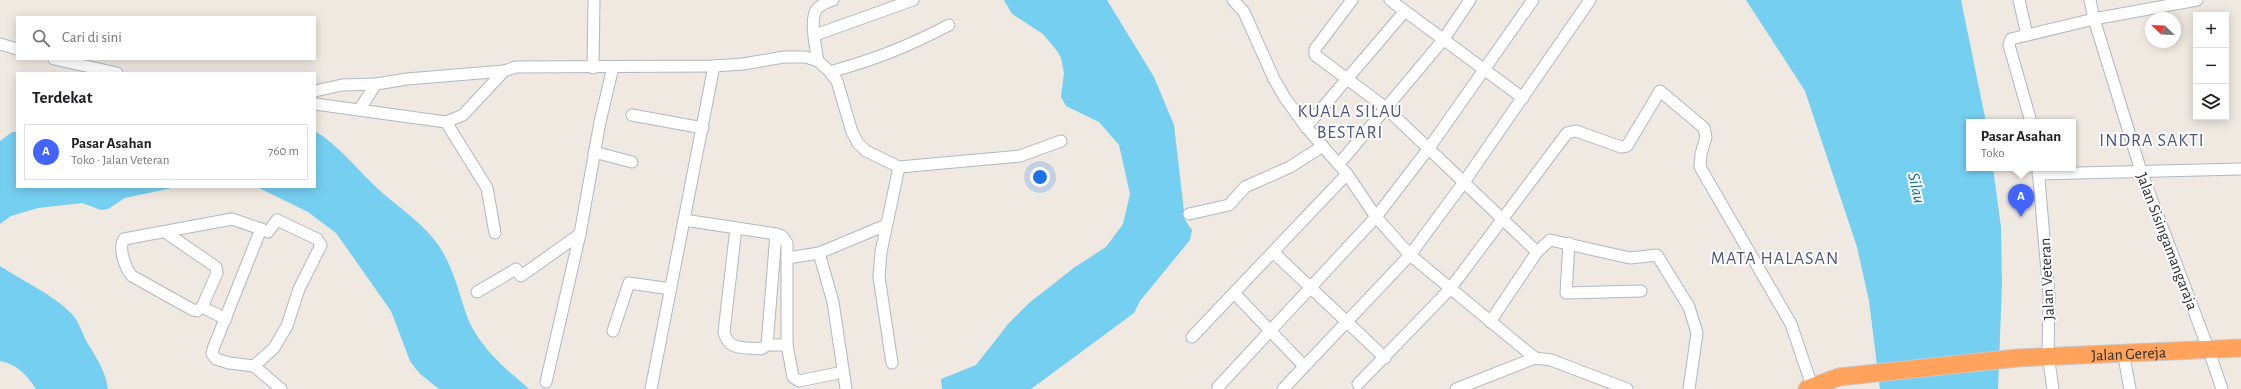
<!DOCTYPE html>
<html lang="id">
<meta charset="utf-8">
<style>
:root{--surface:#fff;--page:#f6f6f6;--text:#202124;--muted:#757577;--line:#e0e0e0;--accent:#4264fb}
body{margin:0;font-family:"Alegreya Sans",sans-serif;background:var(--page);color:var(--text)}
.controls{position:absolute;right:12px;top:12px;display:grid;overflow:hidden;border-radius:0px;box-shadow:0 2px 10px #0003}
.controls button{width:36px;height:36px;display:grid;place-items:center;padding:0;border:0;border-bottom:1px solid var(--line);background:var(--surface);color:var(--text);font:20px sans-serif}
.compass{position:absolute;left:2145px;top:12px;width:36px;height:36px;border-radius:50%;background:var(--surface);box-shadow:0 2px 10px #0003;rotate:293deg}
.you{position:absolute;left:1040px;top:177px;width:14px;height:14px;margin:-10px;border:3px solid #fff;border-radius:50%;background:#1a73e8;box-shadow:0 0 0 6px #1a73e833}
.badge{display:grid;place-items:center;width:26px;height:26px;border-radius:50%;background:var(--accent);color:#fff;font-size:13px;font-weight:700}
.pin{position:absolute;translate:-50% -33px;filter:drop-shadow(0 1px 2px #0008)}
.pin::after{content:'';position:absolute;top:21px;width:14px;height:12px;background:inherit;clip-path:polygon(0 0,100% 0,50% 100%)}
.popup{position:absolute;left:1966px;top:119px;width:110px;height:52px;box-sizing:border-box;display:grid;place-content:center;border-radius:0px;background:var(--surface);filter:drop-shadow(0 1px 3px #0005);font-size:13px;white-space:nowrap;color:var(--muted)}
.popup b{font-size:15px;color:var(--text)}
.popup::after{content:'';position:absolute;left:50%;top:100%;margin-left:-8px;border:8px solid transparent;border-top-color:var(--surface)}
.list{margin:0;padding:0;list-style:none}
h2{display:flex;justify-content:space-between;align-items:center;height:52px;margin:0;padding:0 16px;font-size:17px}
h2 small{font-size:13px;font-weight:400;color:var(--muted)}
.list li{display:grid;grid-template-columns:26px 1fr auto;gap:12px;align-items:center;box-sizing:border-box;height:56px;margin:0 8px 8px;padding:0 8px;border:1px solid var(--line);border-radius:0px}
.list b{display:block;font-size:15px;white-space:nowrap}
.list p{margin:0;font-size:13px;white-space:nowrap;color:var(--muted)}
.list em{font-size:13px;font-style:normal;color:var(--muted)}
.icon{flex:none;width:22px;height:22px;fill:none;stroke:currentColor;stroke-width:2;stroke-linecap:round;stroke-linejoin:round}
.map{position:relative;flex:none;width:2241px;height:389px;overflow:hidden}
.search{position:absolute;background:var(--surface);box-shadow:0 2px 10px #0003;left:16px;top:16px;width:300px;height:44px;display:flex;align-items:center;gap:10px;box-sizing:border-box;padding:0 14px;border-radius:0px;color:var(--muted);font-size:15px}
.panel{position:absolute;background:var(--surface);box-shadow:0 2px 10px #0003;left:16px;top:72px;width:300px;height:116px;border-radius:0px}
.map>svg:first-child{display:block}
</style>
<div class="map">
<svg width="2241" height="389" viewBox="0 0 2241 389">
<rect width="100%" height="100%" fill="#efe9e1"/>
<!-- water -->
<g fill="#75cff0">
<polygon points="1004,0 1107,0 1154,77 1174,125 1185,220 1192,230 1190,240 1140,301 1134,313 1031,389 942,389 941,379 976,365 1009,323 1029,303 1075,267 1106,247 1123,224 1130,194 1119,145 1099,122 1066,106 1061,97 1064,73 1061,58 1057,51 1043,34 1012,14"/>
<polygon points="1746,0 1961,0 1986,122 1969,122 1969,168 1993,168 2001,227 2002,284 1998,389 1880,389 1869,301 1857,247 1805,91"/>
<path d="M315,131C338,145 354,166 373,184C394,205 422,221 439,246C454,269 459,294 468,319C481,349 506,369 529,389H439L420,374L410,361L391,311L336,233L308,212L257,187H315Z"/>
<polygon points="12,132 17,132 17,187 176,187 125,198 108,209 101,210 82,203 38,208 11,216 0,224 0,141"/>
<path d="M0,266C24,282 51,293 72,314C80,323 82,334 88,344C97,358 106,373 108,389H36C27,375 17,364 0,361Z"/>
</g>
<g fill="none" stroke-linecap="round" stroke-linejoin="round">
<!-- minor casing -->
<g stroke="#b4b7c1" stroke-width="13">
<g id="minor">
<polyline points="1233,0 1244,12 1274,79 1285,98 1306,127 1347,174 1376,217 1410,255 1535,358"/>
<polyline points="1352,0 1315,49 1315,55 1386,108 1537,252"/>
<polyline points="1390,0 1523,98"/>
<polyline points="2019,0 2027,35"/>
<polyline points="2090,0 2094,19 2141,171 2208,348 2222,389"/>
<polyline points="815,35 913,0"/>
<polyline points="0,44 17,49"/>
<polyline points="54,59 117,73"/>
<path d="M818,61C816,50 809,18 817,9C821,4 828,2 833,0"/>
<polyline points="593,68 594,0"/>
<path d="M830,72C876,59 907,47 949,25"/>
<polyline points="315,91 342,85 376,84"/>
<polyline points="315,104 446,122 463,115 504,71 516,67 714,66 743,64 784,57 806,57 818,61 830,72 837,81 852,132 858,143 866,151 899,167 1020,156 1061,141"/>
<polyline points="359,110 376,84 407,79 504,71"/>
<polyline points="632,115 703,128"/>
<polyline points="446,122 487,188 495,233"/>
<polyline points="2031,122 2009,45 2011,39 2094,19 2197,0"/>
<polyline points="1306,127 1405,11"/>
<polyline points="594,152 632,162"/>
<polyline points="1339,164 1443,40 1470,0"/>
<polyline points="2038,168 2049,295 2048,355 2053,389"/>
<polyline points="2038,174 2241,169"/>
<polyline points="1189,214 1229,205 1245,187 1290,167 1323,146"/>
<polygon points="277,220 317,239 321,245 299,289 287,326 274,348 254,366 229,363 216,359 212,354 213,349 261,229 268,232"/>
<polyline points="684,220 776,234 782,236 787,243 787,345 793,377 799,381 843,372"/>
<path d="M736,228L724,332C728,351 744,347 761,349L767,345L776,234"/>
<polyline points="165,232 216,267 217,273 202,307 226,319"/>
<polyline points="1569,243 1566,293 1641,291"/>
<polyline points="1273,252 1385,358"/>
<polyline points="819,253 833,302 846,389"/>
<polyline points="787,258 819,253 886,225"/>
<polyline points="477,292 516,269 521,276 580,234"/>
<polyline points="1234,293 1304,366"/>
<path d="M202,307L197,311L193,310L132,276C125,268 118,248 124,239L232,219L261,229"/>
<polyline points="1490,322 1537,252 1550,240 1630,258 1657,255 1689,307 1697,333 1689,389"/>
<polyline points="613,331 629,283 671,289"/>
<polyline points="1192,337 1347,174"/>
<polyline points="767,345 787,345"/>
<polyline points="2123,352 2130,389"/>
<polyline points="892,363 879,277 881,252 899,167"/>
<polyline points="254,366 281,389"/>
<polyline points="546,382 580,234 600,122 613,67"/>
<polyline points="1358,384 1450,289 1567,133 1576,131 1621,147 1627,146 1660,91 1704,128 1706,137 1701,154 1700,167 1791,324 1812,386"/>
<polyline points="1218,387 1376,217 1429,148 1533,0"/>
<polyline points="651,389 714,66"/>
<polyline points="1283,389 1410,255 1464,182 1590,0"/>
<polyline points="1456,389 1535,358 1551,360 1627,389"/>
</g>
</g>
<!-- highway casing -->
<g stroke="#c9c9c9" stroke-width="19">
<g id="highway">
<path id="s1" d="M1807,389L1839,377L2017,358L2241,348"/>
</g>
</g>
<!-- minor -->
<use href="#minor" stroke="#fff" stroke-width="11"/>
<!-- highway -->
<use href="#highway" stroke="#ffa35c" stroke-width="17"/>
</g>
<g text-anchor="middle" stroke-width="4" stroke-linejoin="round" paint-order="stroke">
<!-- street labels -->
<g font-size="16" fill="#2e2e2e" stroke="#fff">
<text transform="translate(2168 241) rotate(69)" y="6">Jalan Sisingamangaraja</text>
<text transform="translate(2046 279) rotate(-93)" y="6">Jalan Veteran</text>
<text dy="6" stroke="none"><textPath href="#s1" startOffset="325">Jalan Gereja</textPath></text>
</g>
<!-- water labels -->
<g font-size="17" font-style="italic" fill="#0d6fa3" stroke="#fff">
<text transform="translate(1917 188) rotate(78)" y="6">Silau</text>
</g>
<!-- quarter labels -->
<g font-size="18" letter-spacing="1" fill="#4d5680" stroke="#fff">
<text x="1350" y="117">KUALA SILAU<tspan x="1350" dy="21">BESTARI</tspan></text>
<text x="2152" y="146">INDRA SAKTI</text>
<text x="1775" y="264">MATA HALASAN</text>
</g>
</g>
</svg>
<div class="controls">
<button>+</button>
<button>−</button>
<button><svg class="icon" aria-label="layers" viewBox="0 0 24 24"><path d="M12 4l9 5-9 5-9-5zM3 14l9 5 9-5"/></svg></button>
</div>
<svg class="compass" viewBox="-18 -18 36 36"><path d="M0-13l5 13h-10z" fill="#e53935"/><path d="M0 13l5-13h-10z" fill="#757577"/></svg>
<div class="you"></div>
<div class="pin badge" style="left:2021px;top:217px">A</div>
<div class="popup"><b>Pasar Asahan</b>Toko</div>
<div class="search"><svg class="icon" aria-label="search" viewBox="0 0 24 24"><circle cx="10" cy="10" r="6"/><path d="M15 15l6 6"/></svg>Cari di sini</div>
<section class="panel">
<h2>Terdekat<small></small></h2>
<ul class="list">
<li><span class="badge">A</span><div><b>Pasar Asahan</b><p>Toko · Jalan Veteran</p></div><em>760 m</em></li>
</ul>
</section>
</div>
